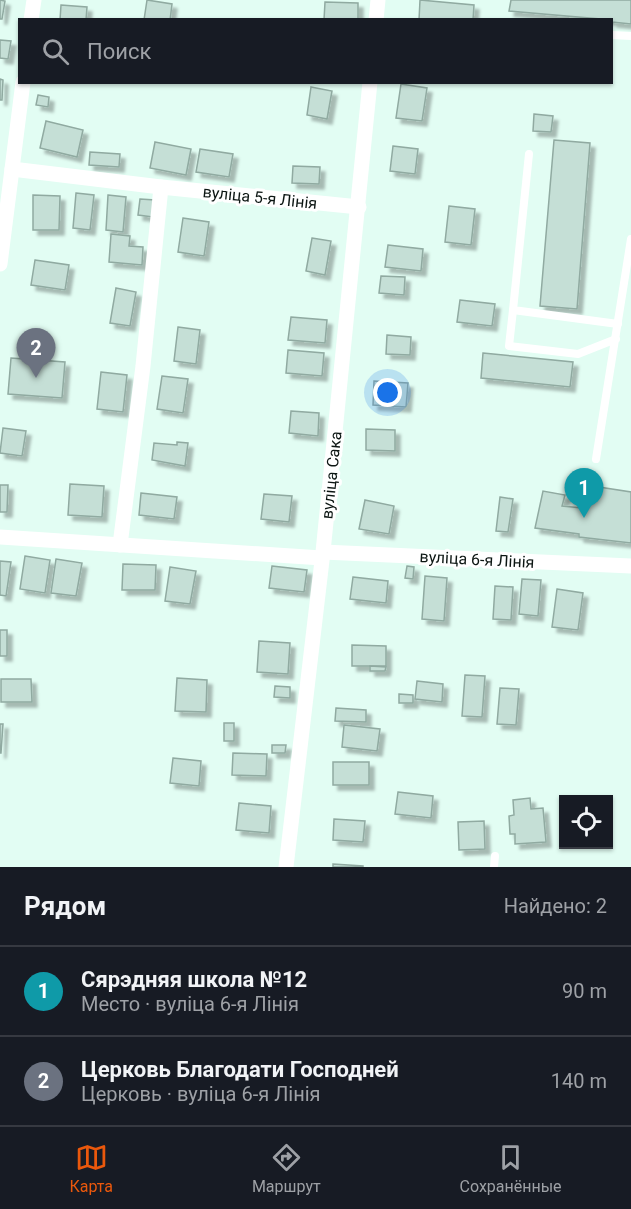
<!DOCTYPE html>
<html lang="ru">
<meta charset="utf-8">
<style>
:root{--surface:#171b24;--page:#20242c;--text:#f1f3f6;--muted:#9ea1a6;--line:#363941;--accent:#ea580c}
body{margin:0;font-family:Roboto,sans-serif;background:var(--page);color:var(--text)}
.controls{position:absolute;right:18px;bottom:18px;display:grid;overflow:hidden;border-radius:0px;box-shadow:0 2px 4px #0004}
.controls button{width:54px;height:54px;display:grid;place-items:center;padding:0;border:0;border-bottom:2px solid var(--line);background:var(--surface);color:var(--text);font:30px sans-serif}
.you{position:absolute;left:388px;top:393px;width:21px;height:21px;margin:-15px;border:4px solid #fff;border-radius:50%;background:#1a73e8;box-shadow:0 0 0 9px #1a73e833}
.badge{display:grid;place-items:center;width:39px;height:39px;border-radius:50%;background:var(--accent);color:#fff;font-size:20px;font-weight:700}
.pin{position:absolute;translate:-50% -50px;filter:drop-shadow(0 2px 3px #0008)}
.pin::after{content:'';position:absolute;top:32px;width:21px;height:18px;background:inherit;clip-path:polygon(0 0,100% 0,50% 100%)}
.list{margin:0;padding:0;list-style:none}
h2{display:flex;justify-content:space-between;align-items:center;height:78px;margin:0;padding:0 24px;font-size:26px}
h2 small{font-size:20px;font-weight:400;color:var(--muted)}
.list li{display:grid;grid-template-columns:39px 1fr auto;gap:18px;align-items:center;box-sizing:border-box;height:90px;padding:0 24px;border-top:2px solid var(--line)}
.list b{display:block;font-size:22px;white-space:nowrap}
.list p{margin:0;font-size:20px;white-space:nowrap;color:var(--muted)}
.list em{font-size:20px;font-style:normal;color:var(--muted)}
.icon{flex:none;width:33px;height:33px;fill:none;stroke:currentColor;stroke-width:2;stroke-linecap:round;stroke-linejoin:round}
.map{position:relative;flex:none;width:631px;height:867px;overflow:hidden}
.search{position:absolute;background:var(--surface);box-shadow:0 2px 4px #0004;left:18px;right:18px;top:18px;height:66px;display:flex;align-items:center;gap:15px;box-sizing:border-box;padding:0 21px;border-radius:0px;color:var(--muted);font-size:22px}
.sheet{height:258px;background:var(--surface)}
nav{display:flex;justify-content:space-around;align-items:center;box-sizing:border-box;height:84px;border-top:2px solid var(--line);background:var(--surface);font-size:16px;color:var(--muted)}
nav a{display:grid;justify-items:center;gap:3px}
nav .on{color:var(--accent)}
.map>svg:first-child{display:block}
</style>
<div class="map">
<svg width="631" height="867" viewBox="0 0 631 867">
<defs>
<filter id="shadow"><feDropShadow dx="5" dy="5" stdDeviation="1.5" flood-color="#0004"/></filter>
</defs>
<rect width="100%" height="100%" fill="#e2fdf3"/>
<!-- building -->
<g fill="#c5dfd6" stroke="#90aaa1" stroke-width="1.5" filter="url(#shadow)">
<polygon points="0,0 5,1 2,19 0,19"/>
<polygon points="147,0 172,4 170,20 144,20"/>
<polygon points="420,0 474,5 473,20 419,20"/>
<polygon points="511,0 631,0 631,24 612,22 612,20 509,11"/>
<polygon points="325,2 358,3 358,20 324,20"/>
<polygon points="61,5 87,7 86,20 60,20"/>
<polygon points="0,40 11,41 8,59 0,58"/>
<polygon points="0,79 3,80 2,100 0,100"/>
<polygon points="401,84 427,88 422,121 396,118"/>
<polygon points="311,87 332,91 327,119 307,115"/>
<polygon points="38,95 49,97 48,107 36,105"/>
<polygon points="534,114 553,116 551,132 533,131"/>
<polygon points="46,121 83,130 77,157 40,148"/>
<polygon points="554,140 590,143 577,309 540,306"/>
<polygon points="155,142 191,149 186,175 150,168"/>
<polygon points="393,146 418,149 415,174 390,171"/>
<polygon points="200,149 233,154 229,177 196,172"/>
<polygon points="90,152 120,154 119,167 89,165"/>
<polygon points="293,166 320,167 319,184 292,183"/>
<polygon points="76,193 94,195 90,230 73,228"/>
<polygon points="33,195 60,196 59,230 33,230"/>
<polygon points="108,195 126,197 123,232 106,230"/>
<polygon points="140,199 155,200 153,217 138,215"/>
<polygon points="449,206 475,209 471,245 445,242"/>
<polygon points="183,218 209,222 204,256 178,252"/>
<polygon points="111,234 130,236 129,246 143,247 142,265 109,262"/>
<polygon points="312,238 331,241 325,275 306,271"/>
<polygon points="388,245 423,249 421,271 385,267"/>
<polygon points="35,260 69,265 65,290 31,285"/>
<polygon points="381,276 405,277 404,295 379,293"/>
<polygon points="116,288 136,292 130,326 110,323"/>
<polygon points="460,300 495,304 492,326 457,322"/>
<polygon points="291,317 327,320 325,343 288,340"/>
<polygon points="178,327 200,330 196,364 174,361"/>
<polygon points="387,335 411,337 410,355 386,354"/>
<polygon points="288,350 324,353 322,376 286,373"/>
<polygon points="483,353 573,362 570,387 481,378"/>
<polygon points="11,358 65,362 62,398 8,394"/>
<polygon points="101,372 127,375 123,412 97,409"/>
<polygon points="162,376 188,379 183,413 157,409"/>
<polygon points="374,381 408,383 406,407 373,405"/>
<polygon points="291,411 319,413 318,436 289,433"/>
<polygon points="3,428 26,431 22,456 0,453"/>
<polygon points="366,429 395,430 395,451 366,450"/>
<polygon points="177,442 188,443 185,466 152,460 154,443 177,445"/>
<polygon points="70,484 104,486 102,517 68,515"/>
<polygon points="0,485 8,485 7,512 0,512"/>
<polygon points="586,485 631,492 631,543 579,537 579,534 535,528 543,491 565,495 562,506 582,508"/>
<polygon points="141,493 177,497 174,519 139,515"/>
<polygon points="264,494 292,496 289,522 261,519"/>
<polygon points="500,497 513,499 508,532 496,531"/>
<polygon points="365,500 394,506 389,534 359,529"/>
<polygon points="25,556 50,560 45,593 20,589"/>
<polygon points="56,559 82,563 76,596 51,593"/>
<polygon points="0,561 11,562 6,596 0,595"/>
<polygon points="123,564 156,565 155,590 122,590"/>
<polygon points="272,566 307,570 304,592 269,588"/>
<polygon points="407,566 414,567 413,579 405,578"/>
<polygon points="170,567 196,571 190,604 165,601"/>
<polygon points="425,576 447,578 444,621 422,619"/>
<polygon points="353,577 388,581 386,603 350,599"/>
<polygon points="522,579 541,580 538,616 519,614"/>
<polygon points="495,586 513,587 511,620 493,619"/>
<polygon points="557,589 583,593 578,630 552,627"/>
<rect x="0" y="630" width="7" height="26"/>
<polygon points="259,641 290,643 288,674 257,672"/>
<polygon points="352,645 386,646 386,666 352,666"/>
<polygon points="370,666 386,667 385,671 370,671"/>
<polygon points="465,675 485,676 482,717 462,716"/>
<polygon points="177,678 207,680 206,712 175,711"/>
<polygon points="1,679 31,679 32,702 1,702"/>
<polygon points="417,681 443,684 442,702 415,699"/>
<polygon points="275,686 290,687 290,698 274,697"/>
<polygon points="500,688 519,689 516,725 497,724"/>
<polygon points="399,694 413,695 413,703 399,703"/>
<polygon points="336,708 366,710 366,722 335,721"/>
<rect x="224" y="723" width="10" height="18"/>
<polygon points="0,724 3,724 1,753 0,753"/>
<polygon points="344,725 380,729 377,751 342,747"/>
<polygon points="272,745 286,745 285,753 272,753"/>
<polygon points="233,753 267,754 266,776 232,775"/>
<polygon points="173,758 201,761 199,786 170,783"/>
<rect x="333" y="762" width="36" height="23"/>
<polygon points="398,792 433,796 431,818 395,814"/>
<polygon points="530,798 531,809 543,808 546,842 515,844 515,834 510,834 509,816 514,815 513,800"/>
<polygon points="239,803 271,806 269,833 236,830"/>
<polygon points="334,819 365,821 363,842 333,840"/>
<polygon points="484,821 485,849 459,850 458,822"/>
<polygon points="333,864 363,866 363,867 333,867"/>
</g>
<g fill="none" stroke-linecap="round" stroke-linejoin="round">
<!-- service -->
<g stroke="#fff" stroke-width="8">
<polyline points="612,35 631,36"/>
<polyline points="529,154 513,310 618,324"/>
<polyline points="513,310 509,346 578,354 616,339"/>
<polyline points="596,459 631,239"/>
<polyline points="494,867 495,856"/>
</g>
<!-- minor -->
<g stroke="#fff" stroke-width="15">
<polyline points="31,20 34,0"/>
<polyline points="376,20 378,0"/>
<polyline points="12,169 161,187 359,207"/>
<polyline points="0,264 23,82"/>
<polyline points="0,537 322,558"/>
<polyline points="120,545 143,366 161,187"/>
<polyline points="323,552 631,566"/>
<polyline points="286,867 323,552 370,82"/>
</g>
</g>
<g text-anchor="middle" stroke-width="6" stroke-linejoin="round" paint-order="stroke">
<!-- street labels -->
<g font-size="16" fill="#0c1613" stroke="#fff">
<text transform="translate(260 197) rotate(6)" y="6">вуліца 5-я Лінія</text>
<text transform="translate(331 475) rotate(-84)" y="6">вуліца Сака</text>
<text transform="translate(477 559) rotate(3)" y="6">вуліца 6-я Лінія</text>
</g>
</g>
</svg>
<div class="controls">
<button><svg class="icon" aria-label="locate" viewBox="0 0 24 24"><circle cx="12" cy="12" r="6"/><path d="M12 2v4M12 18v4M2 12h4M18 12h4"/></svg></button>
</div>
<div class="you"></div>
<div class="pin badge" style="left:584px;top:518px;background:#0f9aa8">1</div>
<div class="pin badge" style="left:36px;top:378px;background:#6b7280">2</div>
<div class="search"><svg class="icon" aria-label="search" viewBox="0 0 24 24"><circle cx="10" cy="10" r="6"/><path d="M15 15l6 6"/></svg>Поиск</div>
</div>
<section class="sheet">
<h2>Рядом<small>Найдено: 2</small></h2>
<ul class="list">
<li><span class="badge" style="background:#0f9aa8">1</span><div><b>Сярэдняя школа №12</b><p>Место · вуліца 6-я Лінія</p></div><em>90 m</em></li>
<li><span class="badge" style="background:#6b7280">2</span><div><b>Церковь Благодати Господней</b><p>Церковь · вуліца 6-я Лінія</p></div><em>140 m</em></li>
</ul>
</section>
<nav>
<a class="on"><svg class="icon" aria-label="map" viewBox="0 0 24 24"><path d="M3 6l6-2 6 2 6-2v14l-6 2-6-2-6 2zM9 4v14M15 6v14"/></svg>Карта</a>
<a><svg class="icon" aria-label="directions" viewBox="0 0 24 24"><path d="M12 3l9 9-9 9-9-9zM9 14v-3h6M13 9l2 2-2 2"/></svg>Маршрут</a>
<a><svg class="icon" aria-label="saved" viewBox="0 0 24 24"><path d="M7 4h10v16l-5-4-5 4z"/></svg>Сохранённые</a>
</nav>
